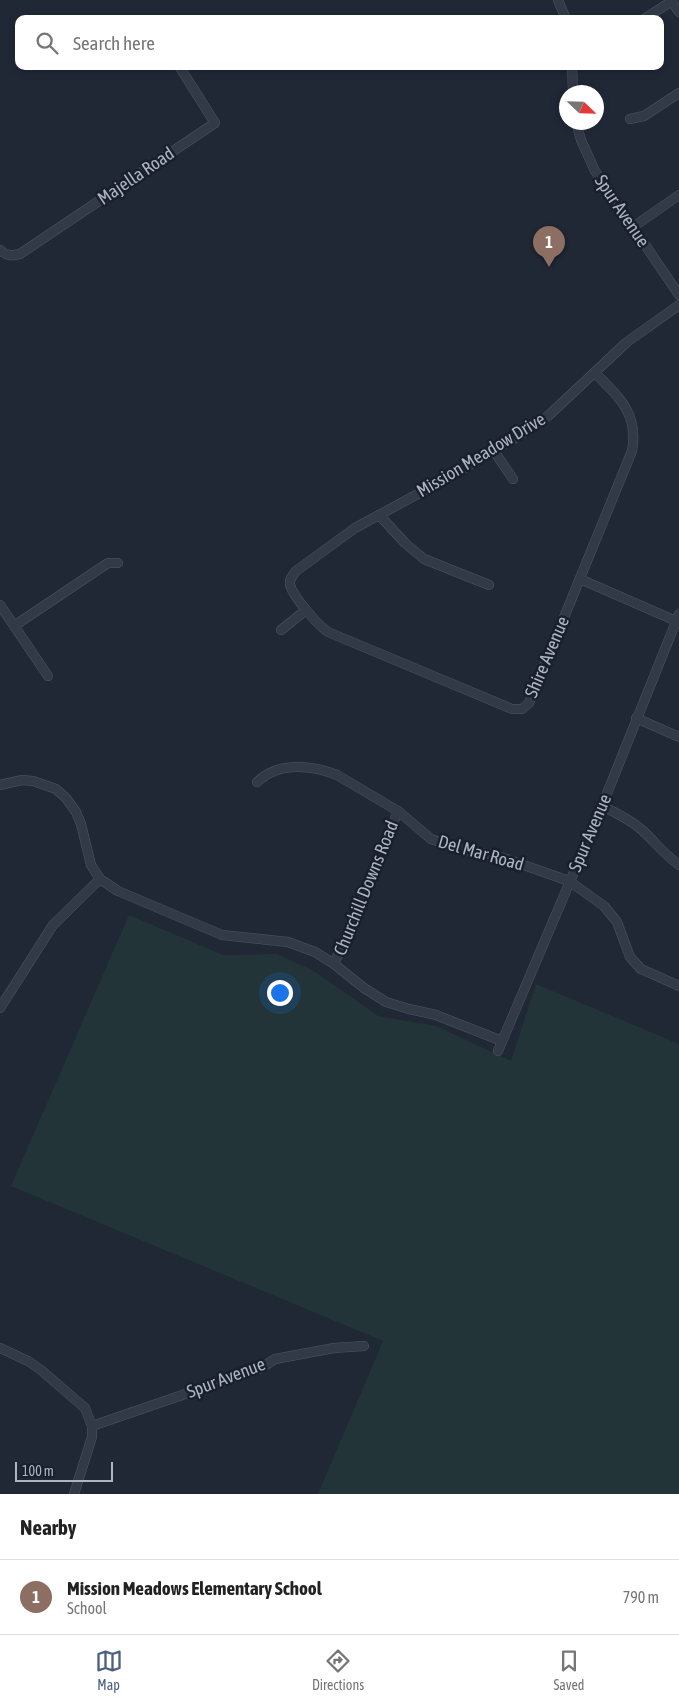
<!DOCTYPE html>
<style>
:root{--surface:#fff;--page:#f2f2f2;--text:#222;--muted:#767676;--line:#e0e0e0;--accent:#4c5f81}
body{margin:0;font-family:"Asap Condensed",sans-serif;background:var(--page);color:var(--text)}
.compass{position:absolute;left:559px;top:85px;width:45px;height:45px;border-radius:50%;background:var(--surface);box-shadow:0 2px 8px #0003;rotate:113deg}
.scale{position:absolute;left:15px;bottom:12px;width:98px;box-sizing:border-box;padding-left:5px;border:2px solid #adb5c4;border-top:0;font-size:14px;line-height:18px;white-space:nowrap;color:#adb5c4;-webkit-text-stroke:4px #19202b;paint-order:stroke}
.you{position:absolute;left:279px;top:992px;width:18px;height:18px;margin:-12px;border:4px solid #fff;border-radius:50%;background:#1a73e8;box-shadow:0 0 0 8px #1a73e833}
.badge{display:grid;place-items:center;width:32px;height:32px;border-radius:50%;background:var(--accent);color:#fff;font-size:16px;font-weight:700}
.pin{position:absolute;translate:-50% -41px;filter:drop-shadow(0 1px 2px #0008)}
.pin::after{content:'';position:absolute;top:26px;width:18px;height:15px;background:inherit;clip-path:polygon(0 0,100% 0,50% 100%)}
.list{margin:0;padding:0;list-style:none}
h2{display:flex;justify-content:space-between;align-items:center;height:65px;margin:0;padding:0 20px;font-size:21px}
h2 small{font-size:16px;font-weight:400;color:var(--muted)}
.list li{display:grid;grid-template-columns:32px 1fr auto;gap:15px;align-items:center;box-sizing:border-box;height:75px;padding:0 20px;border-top:1px solid var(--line)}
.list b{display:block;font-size:19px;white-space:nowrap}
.list p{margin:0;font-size:16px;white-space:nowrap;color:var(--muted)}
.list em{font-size:16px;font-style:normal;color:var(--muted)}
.icon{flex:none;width:28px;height:28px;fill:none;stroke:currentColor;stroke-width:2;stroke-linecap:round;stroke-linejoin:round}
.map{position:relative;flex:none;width:679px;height:1494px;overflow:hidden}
.search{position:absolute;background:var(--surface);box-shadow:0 2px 8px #0003;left:15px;right:15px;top:15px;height:55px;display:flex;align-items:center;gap:12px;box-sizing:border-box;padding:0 18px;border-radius:10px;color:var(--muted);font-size:19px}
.sheet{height:140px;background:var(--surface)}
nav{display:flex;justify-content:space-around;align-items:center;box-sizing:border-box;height:70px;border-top:1px solid var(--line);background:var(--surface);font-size:14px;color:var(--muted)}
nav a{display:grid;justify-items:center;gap:2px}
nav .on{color:var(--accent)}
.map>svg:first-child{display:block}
</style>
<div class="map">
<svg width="679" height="1494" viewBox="0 0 679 1494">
<rect width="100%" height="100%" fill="#202836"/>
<!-- green -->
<polygon fill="#223437" points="129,915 223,955 277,954 314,971 378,1016 436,1026 511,1061 536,984 679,1044 679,1494 318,1494 383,1341 11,1186"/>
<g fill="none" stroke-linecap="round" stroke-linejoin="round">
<!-- minor casing -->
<g stroke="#4e5562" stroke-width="10">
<g id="minor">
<polyline points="558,0 566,19"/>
<polyline points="671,0 679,12"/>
<polyline points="644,19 672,1"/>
<polyline points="572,66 573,92"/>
<polyline points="630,119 644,116 679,93"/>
<polyline points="576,122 581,140 595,171 679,295"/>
<polyline points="633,227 679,195"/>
<path d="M0,250C7,256 11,256 20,254L215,123L179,66"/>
<path d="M595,373C619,397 639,414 632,451L529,703L522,709H512L328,632C317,624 294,598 290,585C289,579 293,575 296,571L355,528L451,476L525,432L548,416L627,342L679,305"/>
<polyline points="494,451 513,479"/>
<polyline points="379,515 405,543 424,559 489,585"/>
<polyline points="580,579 676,621"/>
<polyline points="0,605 48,676"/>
<polyline points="14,626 108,563 118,563"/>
<polyline points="281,630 306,610"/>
<polyline points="636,718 679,737"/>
<path d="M257,782C261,779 265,775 270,773C290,763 317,767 337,775L398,811L431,839L466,851L495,855L569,881L604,906L617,922L630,957L641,969L679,986"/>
<polyline points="0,785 22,780 33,781 56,789 66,798 76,812 81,824 91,865 100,879 118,891 222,935 288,942 315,952 334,964 364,988 386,1002 409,1009 436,1015 502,1041"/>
<path d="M602,806C616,813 630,819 642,830C655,842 665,855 679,865"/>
<polyline points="334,964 362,901 398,811"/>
<polyline points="0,1008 53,925 100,879"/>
<polyline points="498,1051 602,806 679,614"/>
<polyline points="0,1348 28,1361 41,1370 85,1408 92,1426 92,1437 74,1494"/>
<polyline points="92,1426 261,1368 275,1359 334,1348 364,1346"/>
</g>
</g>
<!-- minor -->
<use href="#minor" stroke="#333a47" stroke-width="9"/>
</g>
<g text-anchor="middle" stroke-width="5" stroke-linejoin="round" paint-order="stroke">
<!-- street labels -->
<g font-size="18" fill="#adb5c4" stroke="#19202b">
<text transform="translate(136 176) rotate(-34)" y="6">Majella Road</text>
<text transform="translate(622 211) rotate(56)" y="6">Spur Avenue</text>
<text transform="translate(481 455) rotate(-31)" y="6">Mission Meadow Drive</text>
<text transform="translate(547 657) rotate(-67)" y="6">Shire Avenue</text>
<text transform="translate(590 833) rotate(-67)" y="6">Spur Avenue</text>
<text transform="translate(481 853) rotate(16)" y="6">Del Mar Road</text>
<text transform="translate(366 888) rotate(-68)" y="6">Churchill Downs Road</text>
<text transform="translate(226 1378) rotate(-21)" y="6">Spur Avenue</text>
</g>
</g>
</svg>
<svg class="compass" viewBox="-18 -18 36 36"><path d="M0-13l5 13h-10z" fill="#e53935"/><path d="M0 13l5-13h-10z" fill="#767676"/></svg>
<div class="scale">100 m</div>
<div class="you"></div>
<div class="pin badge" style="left:549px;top:267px;background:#8d6e63">1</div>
<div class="search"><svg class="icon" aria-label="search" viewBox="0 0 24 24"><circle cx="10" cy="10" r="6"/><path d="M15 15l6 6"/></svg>Search here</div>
</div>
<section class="sheet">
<h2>Nearby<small></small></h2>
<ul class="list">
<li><span class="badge" style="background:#8d6e63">1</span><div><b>Mission Meadows Elementary School</b><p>School</p></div><em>790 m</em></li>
</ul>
</section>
<nav>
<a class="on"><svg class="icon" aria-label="map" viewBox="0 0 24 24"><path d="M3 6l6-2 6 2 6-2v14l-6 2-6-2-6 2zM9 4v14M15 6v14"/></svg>Map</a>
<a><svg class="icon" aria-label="directions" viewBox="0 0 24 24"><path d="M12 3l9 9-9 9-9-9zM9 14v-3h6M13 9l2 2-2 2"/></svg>Directions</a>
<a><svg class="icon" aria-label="saved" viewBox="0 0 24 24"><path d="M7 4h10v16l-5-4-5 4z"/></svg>Saved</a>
</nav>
